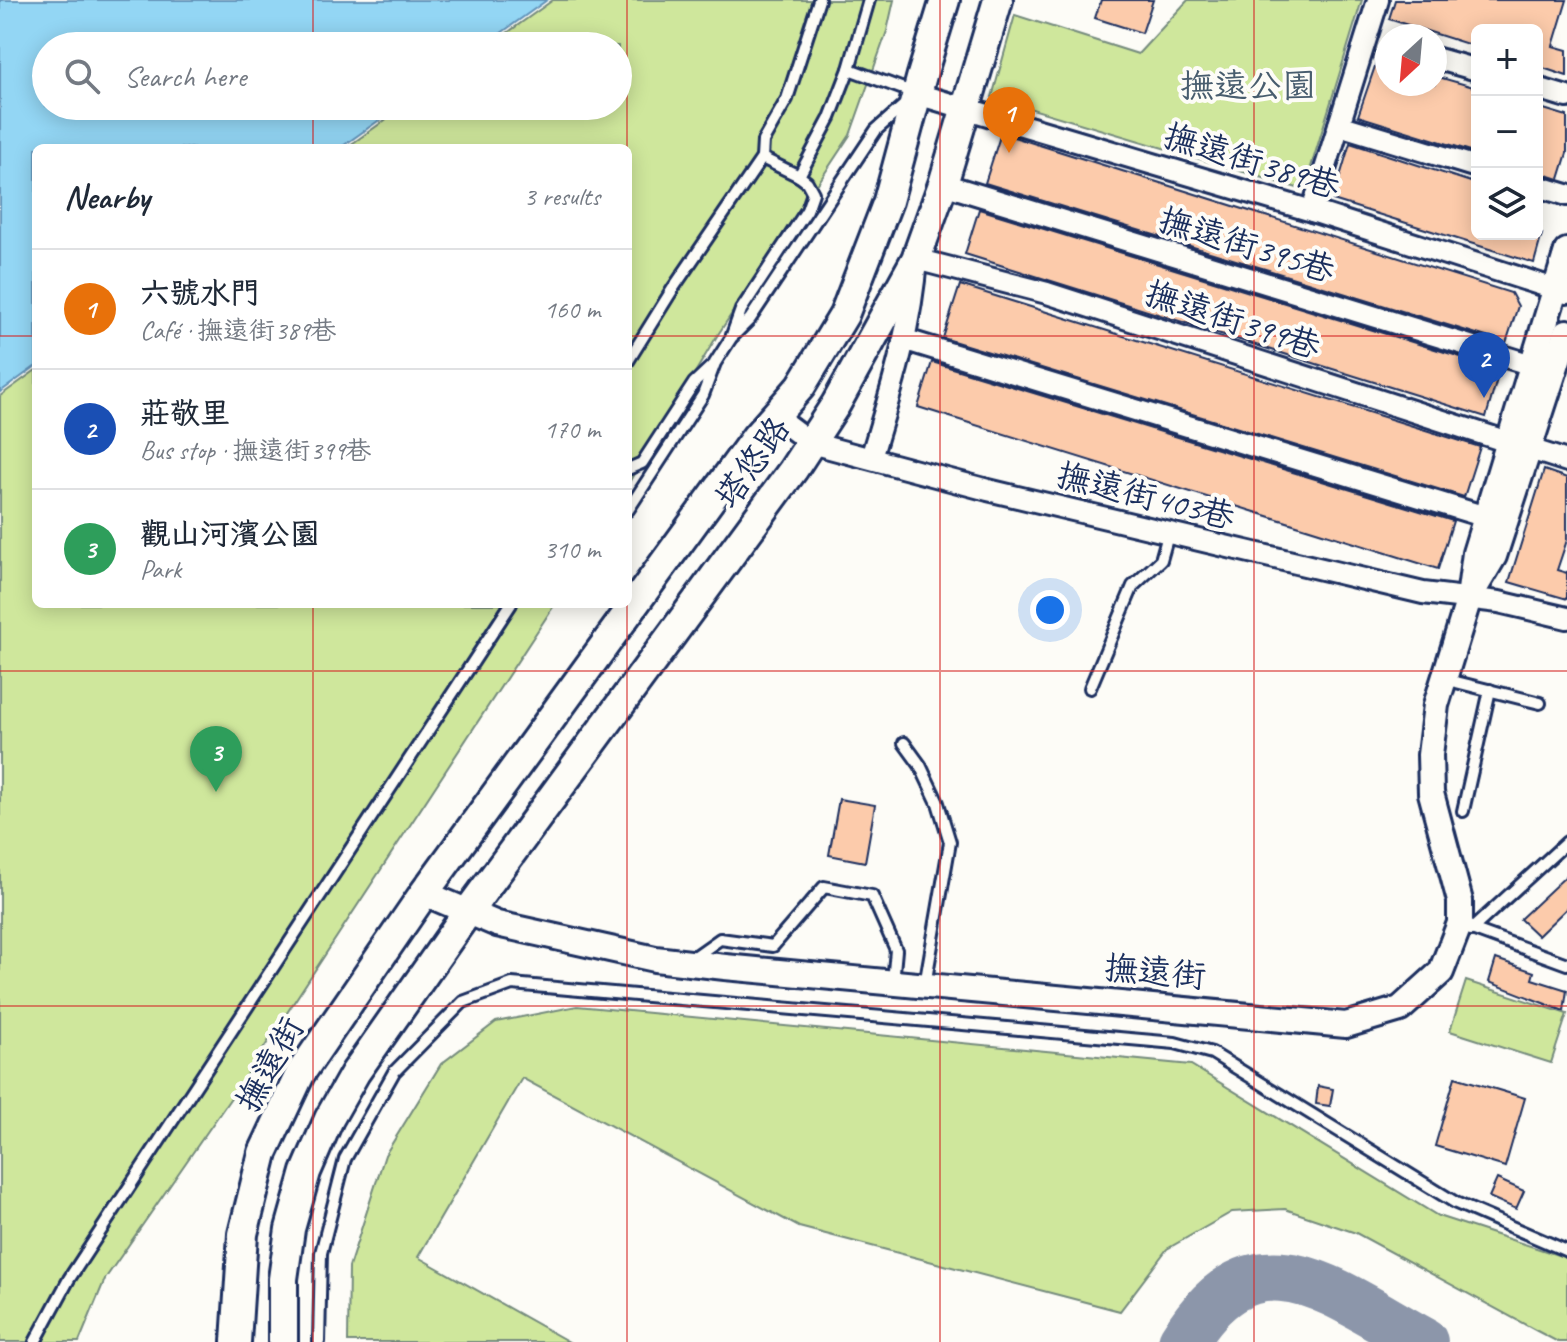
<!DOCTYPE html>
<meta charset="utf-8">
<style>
:root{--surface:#fff;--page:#f6f6f7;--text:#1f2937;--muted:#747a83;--line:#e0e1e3;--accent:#1a73e8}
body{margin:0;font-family:Caveat,"LXGW WenKai TC",sans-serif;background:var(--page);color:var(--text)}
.controls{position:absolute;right:24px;top:24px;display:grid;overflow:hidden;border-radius:12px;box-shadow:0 4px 20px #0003}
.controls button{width:72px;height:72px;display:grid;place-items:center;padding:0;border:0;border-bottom:2px solid var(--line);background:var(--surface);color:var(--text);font:40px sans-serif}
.compass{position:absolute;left:1375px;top:24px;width:72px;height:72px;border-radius:50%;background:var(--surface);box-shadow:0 4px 20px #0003;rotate:206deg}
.you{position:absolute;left:1050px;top:610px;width:28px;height:28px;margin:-20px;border:6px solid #fff;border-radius:50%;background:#1a73e8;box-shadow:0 0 0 12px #1a73e833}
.badge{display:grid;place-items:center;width:52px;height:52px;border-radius:50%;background:var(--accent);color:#fff;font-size:26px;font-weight:700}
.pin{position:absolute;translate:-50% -66px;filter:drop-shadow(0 2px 4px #0008)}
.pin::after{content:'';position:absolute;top:42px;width:28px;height:24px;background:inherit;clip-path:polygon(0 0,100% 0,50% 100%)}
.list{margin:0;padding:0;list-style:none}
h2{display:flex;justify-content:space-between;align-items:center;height:104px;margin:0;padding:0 32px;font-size:34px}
h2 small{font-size:26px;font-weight:400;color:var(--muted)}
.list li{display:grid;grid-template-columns:52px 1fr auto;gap:24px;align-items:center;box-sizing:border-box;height:120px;padding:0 32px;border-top:2px solid var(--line)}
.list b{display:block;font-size:30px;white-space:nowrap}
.list p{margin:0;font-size:26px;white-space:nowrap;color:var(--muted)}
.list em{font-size:26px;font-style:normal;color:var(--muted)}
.icon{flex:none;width:44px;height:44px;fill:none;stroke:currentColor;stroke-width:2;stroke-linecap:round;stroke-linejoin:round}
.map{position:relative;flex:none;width:1567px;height:1342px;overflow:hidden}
.search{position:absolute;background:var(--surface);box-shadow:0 4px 20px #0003;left:32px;top:32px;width:600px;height:88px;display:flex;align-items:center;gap:20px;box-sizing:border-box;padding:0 28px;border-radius:44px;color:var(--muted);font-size:30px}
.panel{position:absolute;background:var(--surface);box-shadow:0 4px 20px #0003;left:32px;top:144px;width:600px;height:464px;border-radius:12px}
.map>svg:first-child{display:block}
</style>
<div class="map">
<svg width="1567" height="1342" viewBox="0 0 1567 1342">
<rect width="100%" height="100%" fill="#fdfcf7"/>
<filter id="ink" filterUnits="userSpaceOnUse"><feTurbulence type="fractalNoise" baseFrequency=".0125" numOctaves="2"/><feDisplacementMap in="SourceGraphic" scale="16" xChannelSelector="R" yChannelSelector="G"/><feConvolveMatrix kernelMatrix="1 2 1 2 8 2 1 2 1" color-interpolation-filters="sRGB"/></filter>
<g filter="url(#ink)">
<!-- green -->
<g fill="#cfe79c" stroke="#758b7d" stroke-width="2">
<polygon points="553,0 894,0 887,31 850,135 717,336 628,484 628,148 346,148 405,106 618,106 618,46 489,46"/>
<polygon points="1188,0 1362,0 1304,190 992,97 1015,15 1138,54"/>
<polygon points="36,370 36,604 555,604 239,1086 105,1279 79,1342 0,1342 0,396"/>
<polygon points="1466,981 1567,1014 1551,1063 1450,1031"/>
<polygon points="577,1006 1191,1065 1438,1216 1567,1258 1567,1342 1558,1342 1537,1331 1356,1233 1285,1209 1232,1212 1167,1249 1120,1311 799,1227 522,1078 418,1257 569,1342 348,1342 349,1267 385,1155 441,1064 496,1022"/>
</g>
<!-- water -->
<polygon fill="#93d6f4" stroke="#6393b8" stroke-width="2" points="0,0 547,0 483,46 46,46 46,106 399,106 340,148 36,148 36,366 0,392"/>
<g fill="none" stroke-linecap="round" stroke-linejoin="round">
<!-- taxiway -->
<path stroke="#8c96aa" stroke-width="50" d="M1183,1342C1255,1223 1333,1293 1423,1342"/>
</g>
<!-- building -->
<g fill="#fccbab" stroke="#1b2f5e" stroke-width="2">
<polygon points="1101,0 1153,0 1142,33 1095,18"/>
<polygon points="1395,0 1567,0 1553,46 1567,50 1567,76 1537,66 1537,30 1477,30 1477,47 1389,19"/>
<polygon points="1383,43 1387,44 1387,84 1435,84 1435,76 1477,88 1477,153 1358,116"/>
<polygon points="1537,107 1567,116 1567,153 1559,179 1537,172"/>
<polygon points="1001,133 1511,293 1518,306 1506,343 985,183"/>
<polygon points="1350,143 1477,184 1477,234 1542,234 1534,263 1333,200"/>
<polygon points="979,209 1500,369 1486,417 965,254"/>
<polygon points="960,285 1480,447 1464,497 943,338"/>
<polygon points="932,362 1453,521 1438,569 918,407"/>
<polygon points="1544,470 1567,478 1567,540 1557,570 1567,573 1567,599 1509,582"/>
<polygon points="839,799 875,805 865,862 829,855"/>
<polygon points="1567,875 1567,908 1538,936 1520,919"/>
<polygon points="1496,959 1534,972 1532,979 1567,990 1564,1011 1489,982"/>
<polygon points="1455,1077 1525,1098 1505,1167 1435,1146"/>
<polygon points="1318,1086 1333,1089 1330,1106 1316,1104"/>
<polygon points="1497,1179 1524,1191 1516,1209 1489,1197"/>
</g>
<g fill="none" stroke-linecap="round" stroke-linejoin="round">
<!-- service casing -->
<g stroke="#1b2f5e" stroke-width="16">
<g id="service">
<polyline points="762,158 799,176 830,118 849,69 869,0"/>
<polyline points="733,336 750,319 876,130 917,94 849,69"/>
<polyline points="628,361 674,287 762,158 763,141 787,99 819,0"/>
<polyline points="628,469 642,463 694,383 711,367"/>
<polyline points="628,510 703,395 715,363 731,338 741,310 807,210 813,193 807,182 799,176"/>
<polyline points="1444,679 1540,703"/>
<polyline points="1090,688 1133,586 1161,560 1168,535"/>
<polyline points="904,743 920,765 938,803 950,842 925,985"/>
<polyline points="1463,811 1490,690"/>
<polyline points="1469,928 1567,964"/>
<polyline points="1471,930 1567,842"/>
<polyline points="693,958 720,939 773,946 824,887 872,896 896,950 893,982"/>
<polyline points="35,1342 69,1279 511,604"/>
<polyline points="319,1342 321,1253 345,1159 394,1072 463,1002 512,984 1175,1043 1212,1053 1456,1203 1567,1251"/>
</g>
</g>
<!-- minor casing -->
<g stroke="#1b2f5e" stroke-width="26">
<g id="minor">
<polyline points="1435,58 1477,70"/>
<polyline points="1537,88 1567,97"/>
<polyline points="917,94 1312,211 1567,293"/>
<polyline points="1339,125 1477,167"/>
<polyline points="943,184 1532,365"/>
<polyline points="1537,186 1567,195"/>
<polyline points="1312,211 1378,0"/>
<polyline points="906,340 1486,517"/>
<polyline points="775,416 811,443 988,490 1423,593 1499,602 1567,618"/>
<path d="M871,458C891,391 911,329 916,259L1047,293L1567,461"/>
</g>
</g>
<!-- tertiary casing -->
<g stroke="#1b2f5e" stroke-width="30">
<g id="tertiary">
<polyline points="1472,593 1494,556 1567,332"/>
<polyline points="424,893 497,924 655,959 725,967 1346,1025 1400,1009 1441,972 1460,923 1460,901 1431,793 1430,755 1436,705 1469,598 1475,553 1567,251"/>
</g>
</g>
<!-- secondary casing -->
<g stroke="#1b2f5e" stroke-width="34">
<g id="secondary">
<polyline points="236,1342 243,1234 263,1153 300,1074 424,893 756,437 801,386 844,315 888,201 922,75 945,0"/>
<polyline points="283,1342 283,1279 290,1229 306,1172 329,1119 355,1073 467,913 793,470 836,404 916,259 943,184 998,0"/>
</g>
</g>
<!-- service -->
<use href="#service" stroke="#fdfcf7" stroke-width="10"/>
<!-- minor -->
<use href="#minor" stroke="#fdfcf7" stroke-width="20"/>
<!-- tertiary -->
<use href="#tertiary" stroke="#fdfcf7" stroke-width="24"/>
<!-- secondary -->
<use href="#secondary" stroke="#fdfcf7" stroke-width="28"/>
</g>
</g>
<!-- grid -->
<path fill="none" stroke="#d62828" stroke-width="2" stroke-opacity="0.55" d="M313,0V46M627,0V148M940,0V1342M1254,0V1342M313,106V148M0,336H36M628,336H1567M313,604V1342M627,604V1342M0,671H1567M0,1006H1567"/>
<g text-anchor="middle" stroke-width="8" stroke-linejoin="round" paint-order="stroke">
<!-- park labels -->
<g font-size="34" fill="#485d6e" stroke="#fdfcf7">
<text x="1248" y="97">撫遠公園</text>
</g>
<!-- street labels -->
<g font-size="34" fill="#1b2f5e" stroke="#fdfcf7">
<text transform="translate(1252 160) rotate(17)" y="12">撫遠街389巷</text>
<text transform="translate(1247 244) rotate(17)" y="12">撫遠街395巷</text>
<text transform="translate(1233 319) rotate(18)" y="12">撫遠街399巷</text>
<text transform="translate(752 462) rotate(-55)" y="12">塔悠路</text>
<text transform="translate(1146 495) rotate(14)" y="12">撫遠街403巷</text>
<text transform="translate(1155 971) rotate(5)" y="12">撫遠街</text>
<text transform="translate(269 1064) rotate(-61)" y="12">撫遠街</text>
</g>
</g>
</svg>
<div class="controls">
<button>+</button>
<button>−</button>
<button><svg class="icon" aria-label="layers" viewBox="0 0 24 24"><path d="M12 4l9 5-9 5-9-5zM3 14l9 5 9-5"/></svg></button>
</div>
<svg class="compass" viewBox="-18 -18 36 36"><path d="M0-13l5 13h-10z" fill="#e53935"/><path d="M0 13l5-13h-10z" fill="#747a83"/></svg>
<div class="you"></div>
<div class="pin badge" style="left:1009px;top:153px;background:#e8710a">1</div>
<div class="pin badge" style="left:1484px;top:398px;background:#1a4fb4">2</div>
<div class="pin badge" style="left:216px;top:792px;background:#2e9e5b">3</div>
<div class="search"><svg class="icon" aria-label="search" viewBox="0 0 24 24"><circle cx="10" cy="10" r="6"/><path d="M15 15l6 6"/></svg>Search here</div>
<section class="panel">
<h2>Nearby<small>3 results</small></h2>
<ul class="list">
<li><span class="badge" style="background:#e8710a">1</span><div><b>六號水門</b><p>Café · 撫遠街389巷</p></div><em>160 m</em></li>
<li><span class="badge" style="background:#1a4fb4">2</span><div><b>莊敬里</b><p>Bus stop · 撫遠街399巷</p></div><em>170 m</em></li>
<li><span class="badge" style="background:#2e9e5b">3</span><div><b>觀山河濱公園</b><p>Park</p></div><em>310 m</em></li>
</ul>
</section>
</div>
